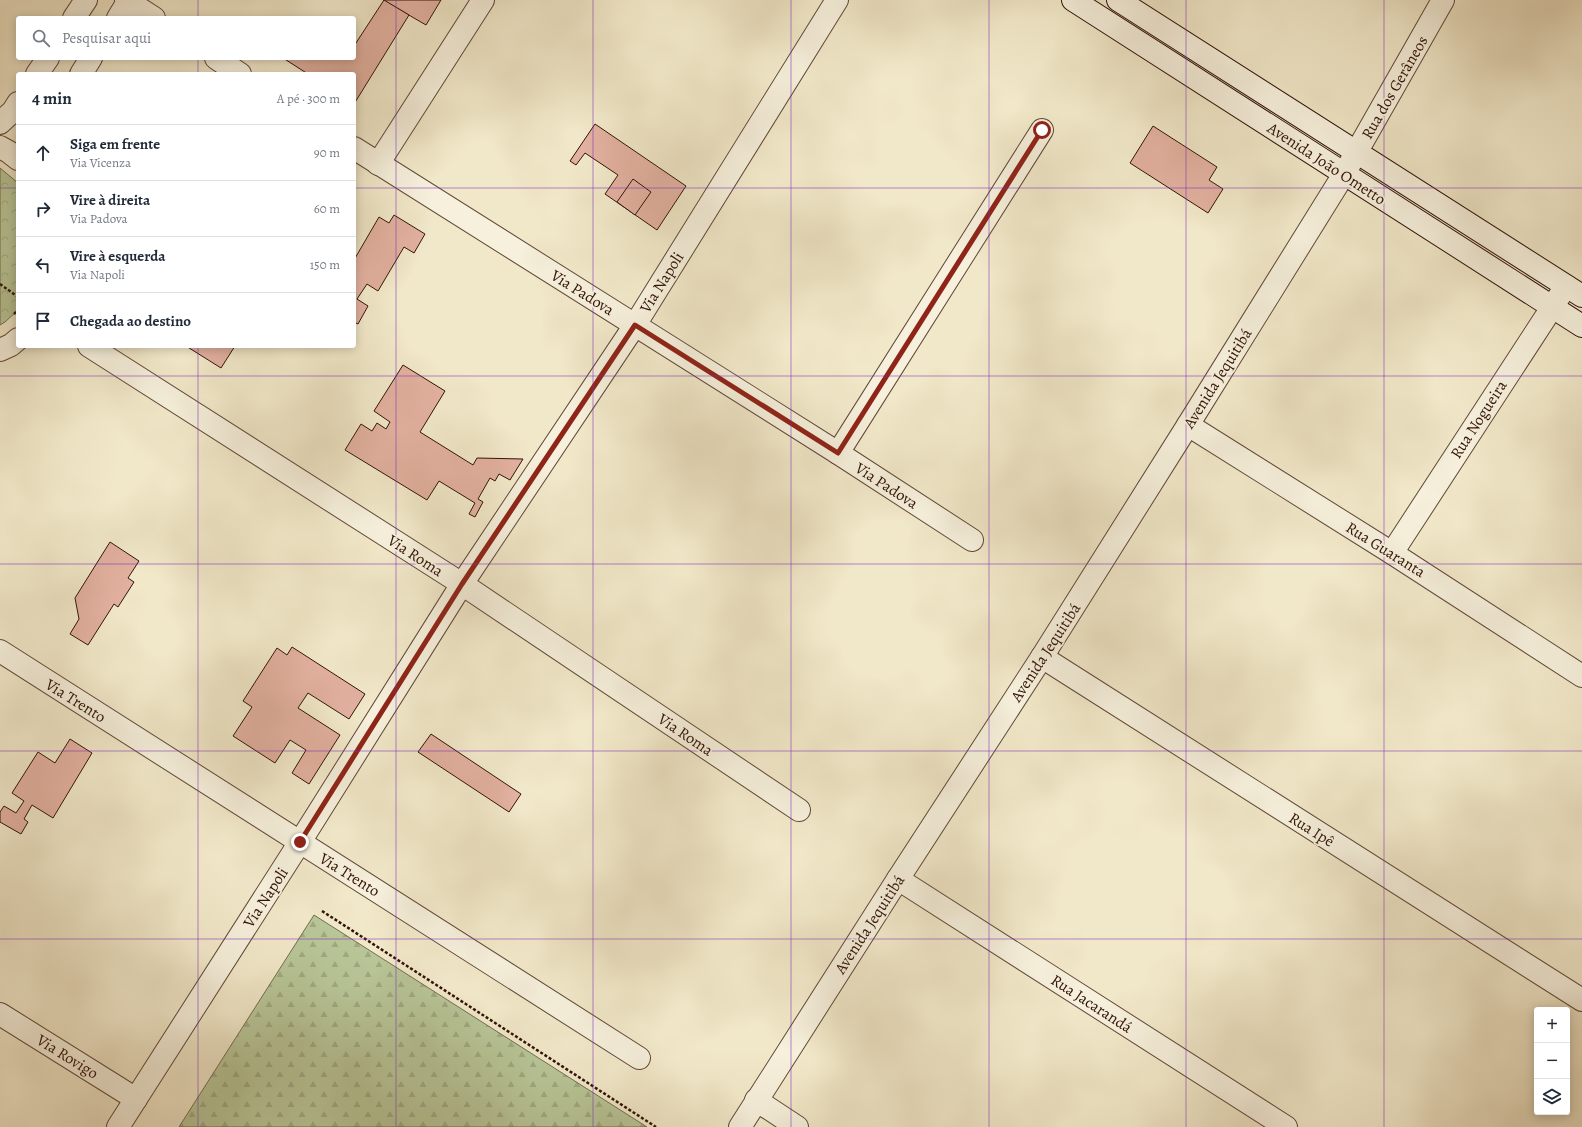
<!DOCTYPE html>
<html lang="pt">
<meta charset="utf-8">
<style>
:root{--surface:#fff;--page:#f2f2f3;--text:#1f2937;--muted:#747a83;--line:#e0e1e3}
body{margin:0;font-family:Alegreya,serif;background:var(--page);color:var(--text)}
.controls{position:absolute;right:12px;bottom:12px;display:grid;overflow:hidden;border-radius:4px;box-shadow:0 2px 10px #0003}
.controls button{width:36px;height:36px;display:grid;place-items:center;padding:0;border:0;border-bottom:1px solid var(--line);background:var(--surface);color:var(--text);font:20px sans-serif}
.stop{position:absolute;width:12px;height:12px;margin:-9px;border:3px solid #8f2418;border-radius:50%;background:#fff}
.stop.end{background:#8f2418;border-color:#fff;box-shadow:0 1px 4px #0008}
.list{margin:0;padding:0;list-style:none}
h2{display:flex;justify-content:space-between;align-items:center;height:52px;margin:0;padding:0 16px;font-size:17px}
h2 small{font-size:13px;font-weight:400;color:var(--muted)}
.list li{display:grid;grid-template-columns:26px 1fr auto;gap:12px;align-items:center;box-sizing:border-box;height:56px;padding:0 16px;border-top:1px solid var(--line)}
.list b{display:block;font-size:15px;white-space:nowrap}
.list p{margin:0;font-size:13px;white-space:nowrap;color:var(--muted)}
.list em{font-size:13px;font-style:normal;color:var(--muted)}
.icon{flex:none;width:22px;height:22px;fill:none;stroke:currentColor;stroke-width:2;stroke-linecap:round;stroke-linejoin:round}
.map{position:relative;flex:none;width:1582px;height:1127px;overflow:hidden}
.search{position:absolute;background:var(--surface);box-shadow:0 2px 10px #0003;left:16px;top:16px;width:340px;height:44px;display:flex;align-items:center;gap:10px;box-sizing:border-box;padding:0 14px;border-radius:4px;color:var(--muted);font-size:15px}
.panel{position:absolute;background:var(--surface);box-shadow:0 2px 10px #0003;left:16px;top:72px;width:340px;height:276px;border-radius:4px}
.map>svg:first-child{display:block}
</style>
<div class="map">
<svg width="1582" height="1127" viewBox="0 0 1582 1127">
<defs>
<pattern id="forest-firs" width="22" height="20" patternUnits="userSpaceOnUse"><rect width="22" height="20" fill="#b8c698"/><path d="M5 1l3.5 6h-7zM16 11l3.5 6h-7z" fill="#9fa982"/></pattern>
<pattern id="park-crowns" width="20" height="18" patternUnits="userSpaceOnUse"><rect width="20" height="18" fill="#b8c698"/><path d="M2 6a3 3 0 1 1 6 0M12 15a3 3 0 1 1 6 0" fill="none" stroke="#9fa982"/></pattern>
</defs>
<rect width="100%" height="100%" fill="#f1e8c9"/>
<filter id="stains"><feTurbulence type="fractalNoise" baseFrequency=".005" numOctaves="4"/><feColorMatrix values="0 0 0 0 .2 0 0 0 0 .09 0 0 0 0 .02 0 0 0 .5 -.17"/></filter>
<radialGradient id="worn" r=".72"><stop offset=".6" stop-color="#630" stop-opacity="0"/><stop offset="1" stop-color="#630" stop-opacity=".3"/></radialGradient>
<!-- forest -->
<polygon fill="url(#forest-firs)" stroke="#746c50" points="314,915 647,1127 179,1127"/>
<!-- park -->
<polygon fill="url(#park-crowns)" stroke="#746c50" points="0,168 18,183 18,310 5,322 0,325"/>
<!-- building -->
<g fill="#e2b1a0" stroke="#311308">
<polygon points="383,0 441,0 426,25"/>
<polygon points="384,0 409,15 354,104 354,74 308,74 283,58 354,58 354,46"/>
<polygon points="595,124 686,186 657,230 605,194 618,175 585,153 576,165 570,161"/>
<polygon points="1153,126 1217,167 1209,180 1223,189 1208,213 1130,163"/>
<polygon points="633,179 651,192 635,215 617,202"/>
<polygon points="394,215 425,234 414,253 404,247 378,291 367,284 357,299 368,306 358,324 354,322 354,260 379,217 389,223"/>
<polygon points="186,346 235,346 221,368"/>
<polygon points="403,365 445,391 420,432 473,465 477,458 523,459 510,480 499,474 495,481 490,478 478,499 483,502 475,517 469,514 475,503 439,481 427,500 345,450 361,424 372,431 377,423 386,429 390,422 374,411"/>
<polygon points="110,542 139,561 128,578 134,582 118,607 114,604 88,645 70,634 79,619 75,598"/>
<polygon points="292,647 365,694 349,719 308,693 298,708 340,735 309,784 292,773 306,750 290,740 275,763 233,736 252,707 243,701 277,648 287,655"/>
<polygon points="431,734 521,794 509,812 418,752"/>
<polygon points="70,739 92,753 53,818 32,805 24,819 28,822 21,834 0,822 0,812 4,806 16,813 24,801 12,793 38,752 55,763"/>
</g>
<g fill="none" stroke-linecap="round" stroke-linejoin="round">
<!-- street casing -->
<g stroke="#614838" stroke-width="24">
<g id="street">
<polyline points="126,0 154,18"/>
<polyline points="74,18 86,0"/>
<polyline points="118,18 129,0"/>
<polyline points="216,58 240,74"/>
<polyline points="37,74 48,58"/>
<polyline points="81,74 91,58"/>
<polyline points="0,123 13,111 18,103"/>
<polyline points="0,147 9,152 18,159"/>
<polyline points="354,148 838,453 972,540"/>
<polyline points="378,164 483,0"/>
<polyline points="89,346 462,584 799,810"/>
<polyline points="0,350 11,345 18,339"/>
<polyline points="1188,425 1392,553 1582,676"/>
<polyline points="838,453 1042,130"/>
<polyline points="1392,553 1566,286"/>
<polyline points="0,651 639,1058"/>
<polyline points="1042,657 1582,1000"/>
<polyline points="898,879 1286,1127"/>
<polyline points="0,1014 136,1099"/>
<polyline points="756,1100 797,1127"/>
<polyline points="118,1127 300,842 462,584 635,325 837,0"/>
<polyline points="740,1127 898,879 1042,657 1188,425 1344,174 1443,0"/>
</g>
</g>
<!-- secondary casing -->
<g stroke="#311308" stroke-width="24">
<g id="secondary">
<polyline points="1073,0 1582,326"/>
<polyline points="1118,0 1582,296"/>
</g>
</g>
<!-- path -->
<g stroke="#311308" stroke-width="2.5" stroke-dasharray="3 2" stroke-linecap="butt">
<polyline points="0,284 18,297"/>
<polyline points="14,314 18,310"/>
<polyline points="322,911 656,1127"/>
</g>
<!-- street -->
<use href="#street" stroke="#f6f0dc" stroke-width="22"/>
<!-- secondary -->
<use href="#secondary" stroke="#f6f0dc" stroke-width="22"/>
</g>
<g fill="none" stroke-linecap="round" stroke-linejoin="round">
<!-- route -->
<polyline stroke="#8f2418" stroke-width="5" points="300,842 462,584 635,325 838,453 1042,130"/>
</g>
<!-- grid -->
<path fill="none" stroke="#7b2cbf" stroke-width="1" stroke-opacity="0.55" d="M198,0V18M396,0V1127M593,0V1127M791,0V1127M989,0V1127M1186,0V1127M1384,0V1127M198,58V74M0,188H18M354,188H1582M198,346V1127M0,376H1582M0,564H1582M0,751H1582M0,939H1582"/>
<g text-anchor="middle" stroke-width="3.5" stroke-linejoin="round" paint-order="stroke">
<!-- street labels -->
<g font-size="16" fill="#311308" stroke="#f6f0dc">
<text transform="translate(1394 87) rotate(-60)" y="6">Rua dos Gerâneos</text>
<text transform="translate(1327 163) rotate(33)" y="6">Avenida João Ometto</text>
<text transform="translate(661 282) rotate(-58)" y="6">Via Napoli</text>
<text transform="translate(583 292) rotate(32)" y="6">Via Padova</text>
<text transform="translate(1217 378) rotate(-58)" y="6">Avenida Jequitibá</text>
<text transform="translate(1478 419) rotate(-57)" y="6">Rua Nogueira</text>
<text transform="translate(887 485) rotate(33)" y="6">Via Padova</text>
<text transform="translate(1386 549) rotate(32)" y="6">Rua Guaranta</text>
<text transform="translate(416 555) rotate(33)" y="6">Via Roma</text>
<text transform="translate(1045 652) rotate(-57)" y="6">Avenida Jequitibá</text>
<text transform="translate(76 700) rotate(32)" y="6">Via Trento</text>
<text transform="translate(686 734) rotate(34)" y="6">Via Roma</text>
<text transform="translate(1312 829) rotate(32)" y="6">Rua Ipê</text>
<text transform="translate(350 874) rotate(32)" y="6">Via Trento</text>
<text transform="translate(265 897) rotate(-57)" y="6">Via Napoli</text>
<text transform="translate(869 924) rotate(-57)" y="6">Avenida Jequitibá</text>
<text transform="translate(1092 1003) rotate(33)" y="6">Rua Jacarandá</text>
<text transform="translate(68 1056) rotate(32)" y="6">Via Rovigo</text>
</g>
</g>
<rect width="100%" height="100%" filter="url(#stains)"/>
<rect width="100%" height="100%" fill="url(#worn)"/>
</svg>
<div class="controls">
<button>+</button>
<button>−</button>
<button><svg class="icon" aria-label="layers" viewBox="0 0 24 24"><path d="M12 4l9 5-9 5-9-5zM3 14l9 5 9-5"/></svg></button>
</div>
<div class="stop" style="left:1042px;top:130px"></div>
<div class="stop end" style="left:300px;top:842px"></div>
<div class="search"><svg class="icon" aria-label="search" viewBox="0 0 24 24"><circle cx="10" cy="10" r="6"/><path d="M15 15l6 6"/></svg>Pesquisar aqui</div>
<section class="panel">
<h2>4 min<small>A pé · 300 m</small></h2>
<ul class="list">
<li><svg class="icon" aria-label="ahead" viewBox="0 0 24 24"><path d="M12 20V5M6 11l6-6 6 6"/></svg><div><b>Siga em frente</b><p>Via Vicenza</p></div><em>90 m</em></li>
<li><svg class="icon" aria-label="right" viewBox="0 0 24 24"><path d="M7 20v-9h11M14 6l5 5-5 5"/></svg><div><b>Vire à direita</b><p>Via Padova</p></div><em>60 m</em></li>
<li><svg class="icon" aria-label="left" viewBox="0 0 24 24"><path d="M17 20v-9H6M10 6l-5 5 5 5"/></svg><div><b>Vire à esquerda</b><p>Via Napoli</p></div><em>150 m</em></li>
<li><svg class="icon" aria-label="arrive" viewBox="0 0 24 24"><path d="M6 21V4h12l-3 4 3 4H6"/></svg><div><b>Chegada ao destino</b></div></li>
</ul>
</section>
</div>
